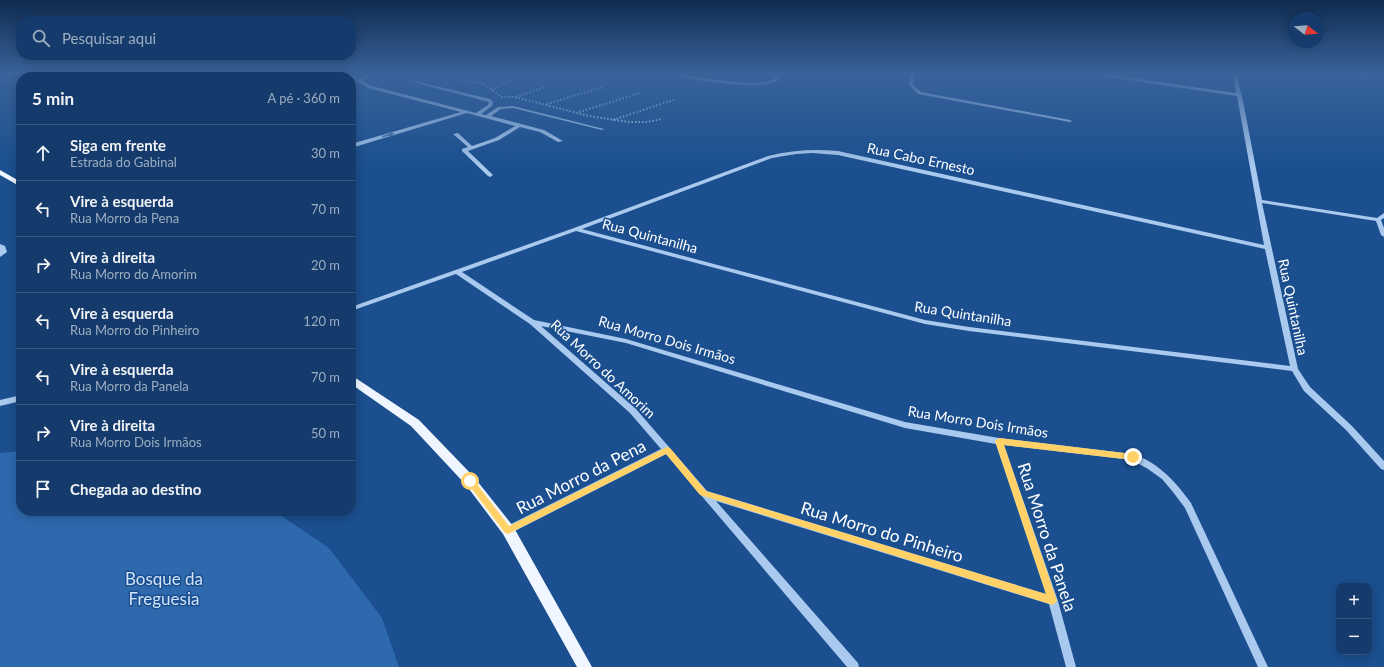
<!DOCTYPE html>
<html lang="pt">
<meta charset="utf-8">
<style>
:root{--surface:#143b6b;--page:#214673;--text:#f1f3f6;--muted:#9dadc1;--line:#33557e}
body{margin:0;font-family:Lato,sans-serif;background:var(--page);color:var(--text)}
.controls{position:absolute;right:12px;bottom:12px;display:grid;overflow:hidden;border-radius:8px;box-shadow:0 2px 10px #0003}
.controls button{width:36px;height:36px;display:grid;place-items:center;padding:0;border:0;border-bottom:1px solid var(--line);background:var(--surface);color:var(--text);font:20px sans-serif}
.compass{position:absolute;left:1288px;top:12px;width:36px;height:36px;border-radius:50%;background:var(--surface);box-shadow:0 2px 10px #0003;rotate:107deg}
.stop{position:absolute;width:12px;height:12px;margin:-9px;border:3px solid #ffd166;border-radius:50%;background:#fff}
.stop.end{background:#ffd166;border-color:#fff;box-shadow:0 1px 4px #0008}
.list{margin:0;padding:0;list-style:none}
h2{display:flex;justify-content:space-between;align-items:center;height:52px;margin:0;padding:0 16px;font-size:17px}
h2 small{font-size:13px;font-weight:400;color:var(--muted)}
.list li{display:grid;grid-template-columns:26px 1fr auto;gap:12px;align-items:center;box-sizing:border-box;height:56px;padding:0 16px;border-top:1px solid var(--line)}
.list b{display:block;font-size:15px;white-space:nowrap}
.list p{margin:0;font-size:13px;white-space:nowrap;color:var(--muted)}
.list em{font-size:13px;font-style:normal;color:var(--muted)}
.icon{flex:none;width:22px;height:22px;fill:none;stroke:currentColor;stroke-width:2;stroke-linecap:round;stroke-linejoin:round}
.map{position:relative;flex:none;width:1384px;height:667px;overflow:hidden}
.search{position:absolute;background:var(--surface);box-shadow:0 2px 10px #0003;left:16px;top:16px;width:340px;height:44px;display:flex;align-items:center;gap:10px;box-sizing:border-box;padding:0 14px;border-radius:16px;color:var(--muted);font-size:15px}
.panel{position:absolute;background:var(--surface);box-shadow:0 2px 10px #0003;left:16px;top:72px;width:340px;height:444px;border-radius:16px}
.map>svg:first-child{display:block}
</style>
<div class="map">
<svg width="1384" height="667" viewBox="0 0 1384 667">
<rect width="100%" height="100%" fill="#1b4f8f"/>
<!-- green -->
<polygon fill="#2e69ad" points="21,451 21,511 284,511 280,515 329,548 382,618 399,667 0,667 0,453"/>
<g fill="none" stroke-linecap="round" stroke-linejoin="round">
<!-- path -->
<g stroke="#a9c9ee" stroke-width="2" stroke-dasharray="1.5 2" stroke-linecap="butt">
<polyline points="450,78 484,84 502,97 515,97 589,116 629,122 647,122 662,119"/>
<polyline points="491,90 516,78 516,74 514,74"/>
<polyline points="516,97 545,87"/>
<polyline points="547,104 603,87"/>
<polyline points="579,112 640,93"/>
<polyline points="613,120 676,99"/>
</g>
<!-- minor -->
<g fill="#a9c9ee" fill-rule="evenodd">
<polygon points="325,74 332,74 325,77 319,77"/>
<polygon points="349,74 354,74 360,78 369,74 375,74 362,80 372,86 476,113 488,105 489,102 413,82 415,81 490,99 493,102 492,106 481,114 486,115 498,107 513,106 604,129 602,130 513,108 501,109 491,116 544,130 563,141 558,142 540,132 520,127 499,140 468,151 492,174 493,175 490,177 488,176 462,151 462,149 468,147 453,134 458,133 472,146 495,138 515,126 467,113 351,148 351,144 461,112 368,88 356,81"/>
<path d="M674,74C696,74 757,91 773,79C775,78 776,76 778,74H782C781,76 778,80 776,81C762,90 688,81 674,74Z"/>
<polygon points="910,74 914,74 913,85 921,92 1070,120 1072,121 1070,122 918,94 909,85"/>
<path d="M1092,74H1104L1236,93L1233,74H1237L1241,94L1242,95V96L1262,200L1377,218L1384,213V218L1381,220L1384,228V237L1381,235L1376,221L1262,203L1298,369L1310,387L1352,426L1384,461V470L1381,469L1346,430L1304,391L1292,371L969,331L925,324L576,231L462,272L534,320L626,339L905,422L999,438L1133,454C1159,463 1176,482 1191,503L1268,667H1258L1185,508L1173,492L1162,479L1148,469L1132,460L1004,445L1058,601L1076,667H1066L1049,604L716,501L858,663L859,667H847L666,454L511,533L508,534L505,533L504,530L505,527L661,449L630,413L530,324L456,274L351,311V307L574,228L768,156C792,150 814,149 838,151L1264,245L1237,96L1094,75ZM812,153L838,155L1265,249L1290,366L969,327L925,320L582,229L772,158L796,154ZM541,326L626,343L905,428L996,444L1046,594L707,491L636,409Z"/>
<polygon points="1351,74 1358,74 1368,78 1366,79"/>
<polygon points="1373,74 1384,75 1384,77 1373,75"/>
<polygon points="0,244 5,246 7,252 0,257"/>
<polygon points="21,395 21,401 0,406 0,400"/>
</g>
<!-- major -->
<g fill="#f0f6ff" fill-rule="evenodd">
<polygon points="0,170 21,182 21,187 0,175"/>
<polygon points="351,375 419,420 474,477 513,526 592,667 577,667 503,534 466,485 411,426 351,384"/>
</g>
</g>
<!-- one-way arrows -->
<defs><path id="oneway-solid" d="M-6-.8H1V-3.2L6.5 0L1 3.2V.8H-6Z"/></defs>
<use fill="#4674ac" href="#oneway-solid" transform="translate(388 135) rotate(-16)"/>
<!-- sky -->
<linearGradient id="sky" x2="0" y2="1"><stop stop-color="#0f2b4f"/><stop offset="0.44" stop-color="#39639b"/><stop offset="1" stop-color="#39639b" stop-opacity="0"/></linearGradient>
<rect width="1384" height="167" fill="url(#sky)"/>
<!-- route -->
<polygon fill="#ffd166" points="999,438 1133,454 1137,457 1133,460 1004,445 1057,601 1053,605 700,495 666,454 508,534 505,533 466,481 468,479 473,479 509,526 667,447 670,448 706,491 1046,594 995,441"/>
<g text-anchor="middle" stroke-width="3" stroke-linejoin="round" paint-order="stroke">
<!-- street labels -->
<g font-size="14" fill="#fff" stroke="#1b4f8f">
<text transform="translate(921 159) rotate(12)" y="5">Rua Cabo Ernesto</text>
<text transform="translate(650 236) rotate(15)" y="5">Rua Quintanilha</text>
<text transform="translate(1293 307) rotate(78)" y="5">Rua Quintanilha</text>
<text transform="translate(963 314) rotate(9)" y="5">Rua Quintanilha</text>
<text transform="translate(667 340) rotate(16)" y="5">Rua Morro Dois Irmãos</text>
<text transform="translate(603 369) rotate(43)" y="5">Rua Morro do Amorim</text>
<text transform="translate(978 422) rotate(9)" y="5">Rua Morro Dois Irmãos</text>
</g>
<!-- near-street labels -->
<g font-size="17" fill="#fff" stroke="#1b4f8f">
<text transform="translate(581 477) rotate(-27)" y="6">Rua Morro da Pena</text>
<text transform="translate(882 532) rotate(17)" y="6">Rua Morro do Pinheiro</text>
<text transform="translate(1047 537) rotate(72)" y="6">Rua Morro da Panela</text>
</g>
<!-- near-park labels -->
<g font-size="17" fill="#cfe3fa" stroke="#1b4f8f">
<text x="164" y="585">Bosque da<tspan x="164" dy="20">Freguesia</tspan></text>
</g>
</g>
</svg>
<div class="controls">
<button>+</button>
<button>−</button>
</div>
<svg class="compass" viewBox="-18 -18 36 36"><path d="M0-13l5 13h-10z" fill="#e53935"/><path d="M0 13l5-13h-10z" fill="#9dadc1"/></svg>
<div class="stop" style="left:470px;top:481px"></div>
<div class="stop end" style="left:1133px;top:457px"></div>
<div class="search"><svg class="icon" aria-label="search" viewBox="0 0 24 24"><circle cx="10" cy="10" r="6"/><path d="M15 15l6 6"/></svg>Pesquisar aqui</div>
<section class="panel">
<h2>5 min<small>A pé · 360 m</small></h2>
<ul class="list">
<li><svg class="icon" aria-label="ahead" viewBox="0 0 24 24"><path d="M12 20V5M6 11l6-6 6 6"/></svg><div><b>Siga em frente</b><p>Estrada do Gabinal</p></div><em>30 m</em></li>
<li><svg class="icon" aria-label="left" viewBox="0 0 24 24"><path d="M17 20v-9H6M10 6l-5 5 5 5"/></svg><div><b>Vire à esquerda</b><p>Rua Morro da Pena</p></div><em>70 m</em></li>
<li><svg class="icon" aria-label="right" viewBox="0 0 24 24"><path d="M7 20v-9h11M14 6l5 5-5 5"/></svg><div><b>Vire à direita</b><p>Rua Morro do Amorim</p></div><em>20 m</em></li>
<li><svg class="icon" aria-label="left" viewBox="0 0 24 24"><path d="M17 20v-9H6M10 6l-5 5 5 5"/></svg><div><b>Vire à esquerda</b><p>Rua Morro do Pinheiro</p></div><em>120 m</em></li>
<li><svg class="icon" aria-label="left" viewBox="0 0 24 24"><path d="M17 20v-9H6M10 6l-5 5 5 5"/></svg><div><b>Vire à esquerda</b><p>Rua Morro da Panela</p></div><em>70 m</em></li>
<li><svg class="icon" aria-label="right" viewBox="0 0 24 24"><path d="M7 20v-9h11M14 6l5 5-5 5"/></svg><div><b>Vire à direita</b><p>Rua Morro Dois Irmãos</p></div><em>50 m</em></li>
<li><svg class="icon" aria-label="arrive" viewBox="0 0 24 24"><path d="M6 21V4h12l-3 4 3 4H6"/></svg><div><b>Chegada ao destino</b></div></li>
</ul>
</section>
</div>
